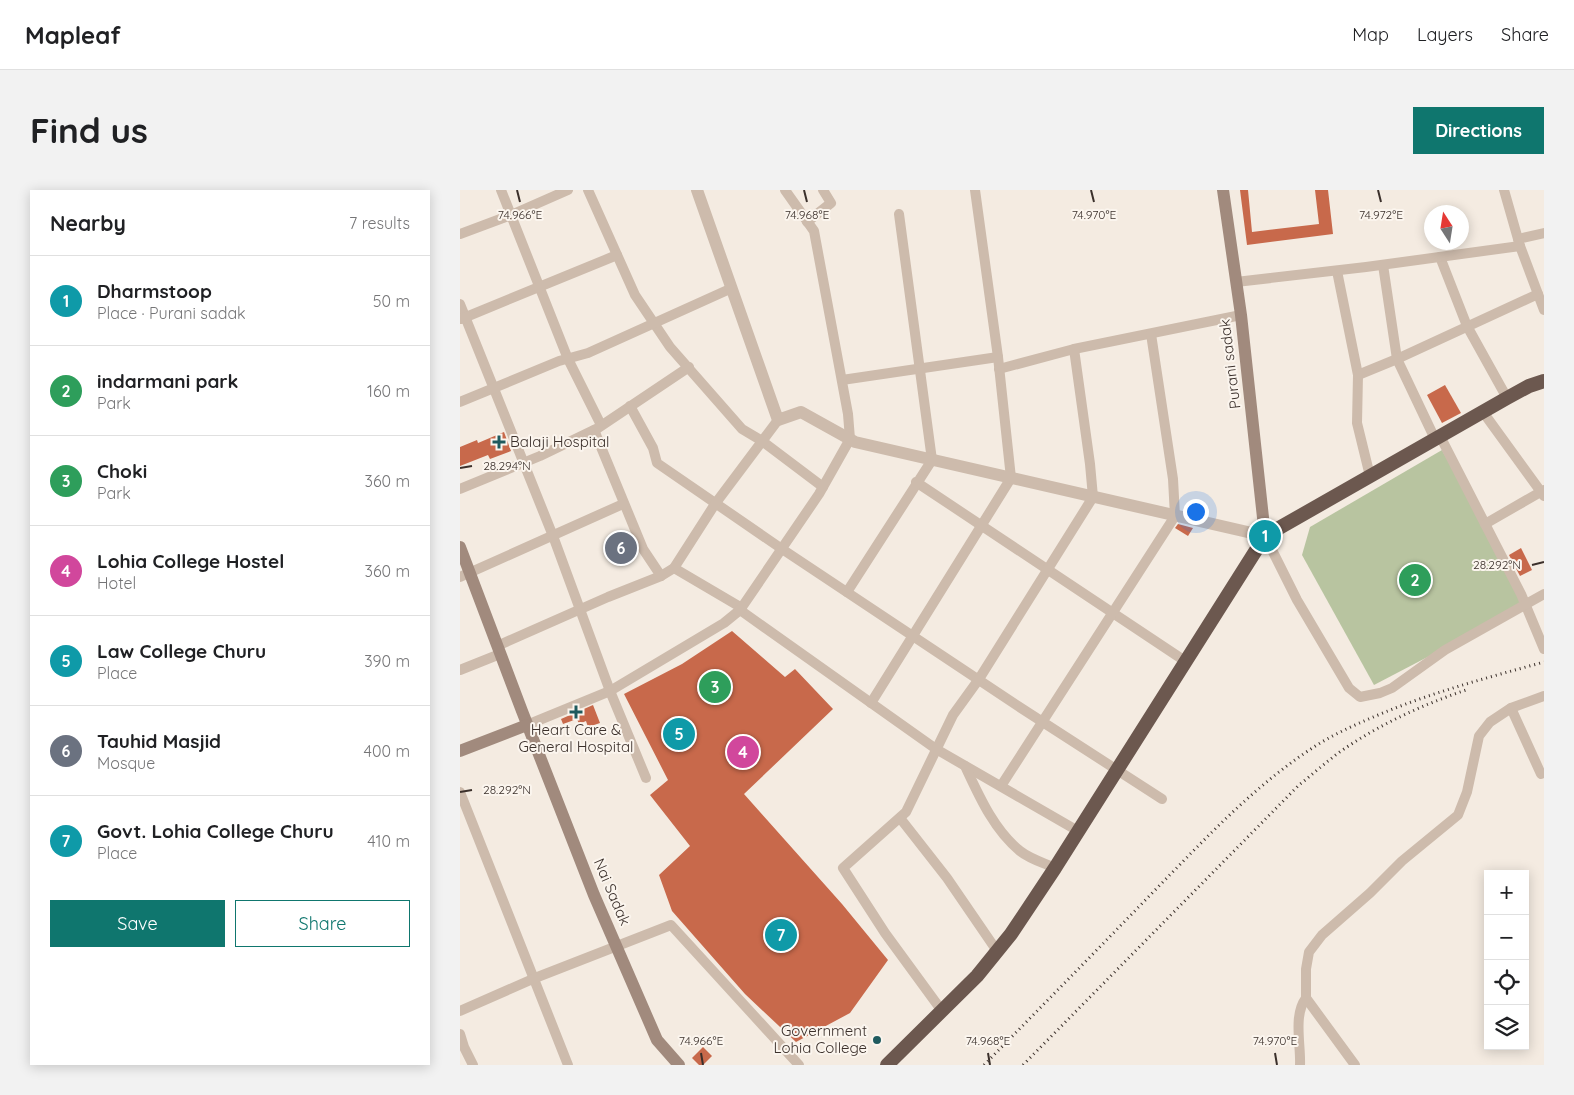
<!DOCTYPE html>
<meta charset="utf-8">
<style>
:root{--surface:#fff;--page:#f2f2f2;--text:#202124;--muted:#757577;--line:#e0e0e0;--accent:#0f766e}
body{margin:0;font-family:Quicksand,sans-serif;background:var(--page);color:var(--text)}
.controls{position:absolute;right:15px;bottom:15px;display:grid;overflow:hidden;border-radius:0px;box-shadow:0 2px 12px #0003}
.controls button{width:45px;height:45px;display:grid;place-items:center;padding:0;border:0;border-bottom:1px solid var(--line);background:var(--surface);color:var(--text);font:25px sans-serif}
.compass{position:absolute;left:964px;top:15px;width:45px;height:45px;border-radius:50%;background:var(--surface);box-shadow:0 2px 12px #0003;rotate:348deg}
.you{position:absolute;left:735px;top:321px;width:18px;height:18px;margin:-12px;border:4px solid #fff;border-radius:50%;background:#1a73e8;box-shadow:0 0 0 8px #1a73e833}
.badge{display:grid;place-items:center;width:32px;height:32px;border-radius:50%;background:var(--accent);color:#fff;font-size:16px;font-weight:700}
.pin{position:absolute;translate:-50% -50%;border:2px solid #fff;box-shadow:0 1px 5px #0006}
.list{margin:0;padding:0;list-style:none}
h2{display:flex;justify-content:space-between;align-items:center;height:65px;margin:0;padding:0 20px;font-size:21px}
h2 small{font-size:16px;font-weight:400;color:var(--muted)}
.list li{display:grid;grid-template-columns:32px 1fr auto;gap:15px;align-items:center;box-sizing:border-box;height:90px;padding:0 20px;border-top:1px solid var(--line)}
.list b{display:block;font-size:19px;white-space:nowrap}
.list p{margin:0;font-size:16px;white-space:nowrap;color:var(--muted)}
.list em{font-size:16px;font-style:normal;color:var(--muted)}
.actions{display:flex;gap:10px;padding:15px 20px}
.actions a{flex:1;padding:11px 0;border:1px solid var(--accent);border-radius:0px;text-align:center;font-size:18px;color:var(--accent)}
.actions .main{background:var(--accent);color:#fff}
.icon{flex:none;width:28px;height:28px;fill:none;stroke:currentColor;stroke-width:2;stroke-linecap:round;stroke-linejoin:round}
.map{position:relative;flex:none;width:1084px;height:875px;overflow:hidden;border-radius:0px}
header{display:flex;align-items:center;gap:30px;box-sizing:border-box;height:70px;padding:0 25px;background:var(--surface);border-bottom:1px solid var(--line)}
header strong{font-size:24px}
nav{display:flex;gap:28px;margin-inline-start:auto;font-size:18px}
.intro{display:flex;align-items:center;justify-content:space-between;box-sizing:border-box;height:120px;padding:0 30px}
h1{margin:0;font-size:35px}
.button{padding:12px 22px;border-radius:0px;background:var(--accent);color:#fff;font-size:18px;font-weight:700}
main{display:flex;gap:30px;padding:0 30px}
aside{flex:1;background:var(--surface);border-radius:0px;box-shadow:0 2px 12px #0003}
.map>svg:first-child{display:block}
</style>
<header>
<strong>Mapleaf</strong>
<nav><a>Map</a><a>Layers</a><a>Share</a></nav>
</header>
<div class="intro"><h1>Find us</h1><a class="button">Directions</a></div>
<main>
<aside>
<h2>Nearby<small>7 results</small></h2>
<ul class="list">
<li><span class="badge" style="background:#0f9aa8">1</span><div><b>Dharmstoop</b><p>Place · Purani sadak</p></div><em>50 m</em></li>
<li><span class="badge" style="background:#2e9e5b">2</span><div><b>indarmani park</b><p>Park</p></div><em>160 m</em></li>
<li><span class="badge" style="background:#2e9e5b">3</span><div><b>Choki</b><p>Park</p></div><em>360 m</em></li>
<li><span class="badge" style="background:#d1479c">4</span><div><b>Lohia College Hostel</b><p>Hotel</p></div><em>360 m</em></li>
<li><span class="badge" style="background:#0f9aa8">5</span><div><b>Law College Churu</b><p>Place</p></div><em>390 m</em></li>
<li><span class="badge" style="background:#6b7280">6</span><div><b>Tauhid Masjid</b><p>Mosque</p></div><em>400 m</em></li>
<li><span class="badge" style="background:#0f9aa8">7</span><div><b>Govt. Lohia College Churu</b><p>Place</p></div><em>410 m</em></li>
</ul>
<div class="actions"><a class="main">Save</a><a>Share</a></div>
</aside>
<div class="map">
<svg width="1084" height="875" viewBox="0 0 1084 875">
<rect width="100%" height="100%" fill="#f4ebe1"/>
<!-- green -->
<polygon fill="#b8c4a0" points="982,260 1067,415 914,495 842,365 850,337"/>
<!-- building -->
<g fill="#c8694b">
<polygon points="780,0 788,0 792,42 859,34 855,0 868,0 873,44 787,55"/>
<polygon points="985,195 1001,223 982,233 967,205"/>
<polygon points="44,242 51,261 30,269 28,265 0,276 0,257 17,250 18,253"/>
<polygon points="718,334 733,338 728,346 715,338"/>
<polygon points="1061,358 1072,380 1060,386 1049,365"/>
<polygon points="272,441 325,487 335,479 373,519 284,604 382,714 428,770 390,823 336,852 285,804 212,721 199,685 230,656 190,605 208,590 164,504 222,474"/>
<polygon points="133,515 140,533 128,537 126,531 119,534 117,529 103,534 101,529"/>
<polygon points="243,857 252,866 243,875 239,875 232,868"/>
</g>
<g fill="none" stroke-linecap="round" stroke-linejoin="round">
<!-- minor -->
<g stroke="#cdbbac" stroke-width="10">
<polyline points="41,0 108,169 141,235"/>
<polyline points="128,0 175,105 210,157 282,239 302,251 363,297"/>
<polyline points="1044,0 1060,56 1084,120"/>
<polyline points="347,32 371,13 363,0"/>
<polyline points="0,44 51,25 108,0"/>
<polyline points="1058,49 1084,43"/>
<polyline points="980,67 1007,136 1047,208"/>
<polyline points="923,75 937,169 975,249"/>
<polyline points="877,81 898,185 897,233 910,286"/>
<polyline points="776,92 906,77 1060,56"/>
<polyline points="0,114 93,346 150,501 186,588"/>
<polyline points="1,129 157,65"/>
<polyline points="539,179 614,159 781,125"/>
<polyline points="898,185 937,169 1078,104"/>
<polyline points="382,190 538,167"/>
<polyline points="0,212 99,171 128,163 272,98"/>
<polyline points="170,216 193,258 197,273 322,359 561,518 702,609"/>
<polyline points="1023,222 1084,306"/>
<polyline points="134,240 183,359 201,386"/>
<polyline points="980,246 1061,404 1084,459"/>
<polyline points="456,292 725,471"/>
<polyline points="0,299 80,266 138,238 229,177"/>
<polyline points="1025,334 1084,300"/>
<polyline points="805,346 837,410 889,498 900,507 920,503 932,498 985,460 1084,404"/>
<polyline points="214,378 282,418"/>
<polyline points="0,387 163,314"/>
<polyline points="387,402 472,270 439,24"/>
<polyline points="280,420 476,559 618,641"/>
<polyline points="37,456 148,407 201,386 214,378 255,314 318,230"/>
<polyline points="0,480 40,464"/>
<polyline points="411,513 551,288 538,167 515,0"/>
<polyline points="1051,518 1081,584"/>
<polyline points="67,535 150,501 264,433 280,420 359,304 390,249 388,224 354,41 325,0"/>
<path d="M505,576C519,606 534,640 560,661C570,669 584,673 595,678"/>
<polyline points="541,596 715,326 713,289 691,144"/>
<polyline points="0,602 108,875"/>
<polyline points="440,628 487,688 537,761"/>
<polyline points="846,808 895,875"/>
<polyline points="0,821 75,788 211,735 339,875"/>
<polyline points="482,821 425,743 383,678 446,622 493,525 519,489 633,307 630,274 614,159"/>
<polyline points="0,844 4,857 13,875"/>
<path d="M840,875C841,855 833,825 846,808V779L849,762L862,745L910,703L942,671L998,625L1007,602L1019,546L1030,532L1051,518L1084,506"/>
</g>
<!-- tertiary -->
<polyline stroke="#cdbbac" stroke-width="12" points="237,0 318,230 341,222 395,252 805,346"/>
<!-- secondary -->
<g stroke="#a18a7d" stroke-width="12">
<polyline points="763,0 781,125 805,346"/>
<polyline points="0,357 62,521 134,705 197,850 219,875"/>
<polyline points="0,561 67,535"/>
</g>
<!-- trunk -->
<polyline stroke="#6c584f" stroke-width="14" points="427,875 517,786 551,744 595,678 805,346 1047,208 1069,196 1084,191"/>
<!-- rail -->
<g stroke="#3b302b" stroke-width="3" stroke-dasharray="1 4" stroke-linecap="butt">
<path d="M524,875C583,815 641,756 699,696C748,646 797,593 857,555C876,543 897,534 918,525C973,502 1026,488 1084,472"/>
<path d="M563,875L839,595C853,584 866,572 881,561C920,534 964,514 1009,499"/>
</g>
</g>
<!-- ticks -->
<path fill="none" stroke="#3b302b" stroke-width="2" d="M57,0L60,12M344,0L347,12M631,0L634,12M918,0L921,12M0,278L12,276M1072,375L1084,372M0,602L12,600M241,863L243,875M528,863L530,875M815,863L817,875"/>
<!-- markers -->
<g fill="#1f5a5e" stroke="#fbf5ee" stroke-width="2">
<path d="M36.5 244.5h5v5h5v5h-5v5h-5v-5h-5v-5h5z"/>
<path d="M113.5 514.5h5v5h5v5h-5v5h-5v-5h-5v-5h5z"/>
<circle cx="417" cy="850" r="5"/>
</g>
<g text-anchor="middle" stroke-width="4" stroke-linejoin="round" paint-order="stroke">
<!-- street labels -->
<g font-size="15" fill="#3b302b" stroke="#fbf5ee">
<text transform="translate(770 174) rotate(-97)" y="5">Purani sadak</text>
<text transform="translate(152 702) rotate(67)" y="5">Nai Sadak</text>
</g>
<!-- poi labels -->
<g font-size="15" fill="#3b302b" stroke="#fbf5ee" text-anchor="start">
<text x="50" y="257">Balaji Hospital</text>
<text x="116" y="545" text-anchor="middle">Heart Care &amp;<tspan x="116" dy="17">General Hospital</tspan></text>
<text x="407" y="846" text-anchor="end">Government<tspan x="407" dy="17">Lohia College</tspan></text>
</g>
</g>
<g font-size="12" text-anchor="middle" fill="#3b302b" stroke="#fbf5ee" stroke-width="4" stroke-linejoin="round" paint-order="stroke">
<text x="60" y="29">74.966°E</text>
<text x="347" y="29">74.968°E</text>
<text x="634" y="29">74.970°E</text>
<text x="921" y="29">74.972°E</text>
<text x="47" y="280">28.294°N</text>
<text x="1037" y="379">28.292°N</text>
<text x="47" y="604">28.292°N</text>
<text x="241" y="855">74.966°E</text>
<text x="528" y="855">74.968°E</text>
<text x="815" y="855">74.970°E</text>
</g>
</svg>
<div class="controls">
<button>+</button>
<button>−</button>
<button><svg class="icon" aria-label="locate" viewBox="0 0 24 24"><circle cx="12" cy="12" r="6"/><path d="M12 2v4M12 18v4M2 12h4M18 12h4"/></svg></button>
<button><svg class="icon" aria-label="layers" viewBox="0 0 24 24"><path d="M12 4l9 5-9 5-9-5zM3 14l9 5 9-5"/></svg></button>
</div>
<svg class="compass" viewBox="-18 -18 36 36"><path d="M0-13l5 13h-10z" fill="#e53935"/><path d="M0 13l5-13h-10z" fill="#757577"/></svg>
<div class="you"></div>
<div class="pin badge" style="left:805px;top:346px;background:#0f9aa8">1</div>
<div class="pin badge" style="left:955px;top:390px;background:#2e9e5b">2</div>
<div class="pin badge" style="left:255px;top:497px;background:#2e9e5b">3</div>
<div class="pin badge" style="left:283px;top:562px;background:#d1479c">4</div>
<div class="pin badge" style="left:219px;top:544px;background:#0f9aa8">5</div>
<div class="pin badge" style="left:161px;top:358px;background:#6b7280">6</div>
<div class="pin badge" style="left:321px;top:745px;background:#0f9aa8">7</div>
</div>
</main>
